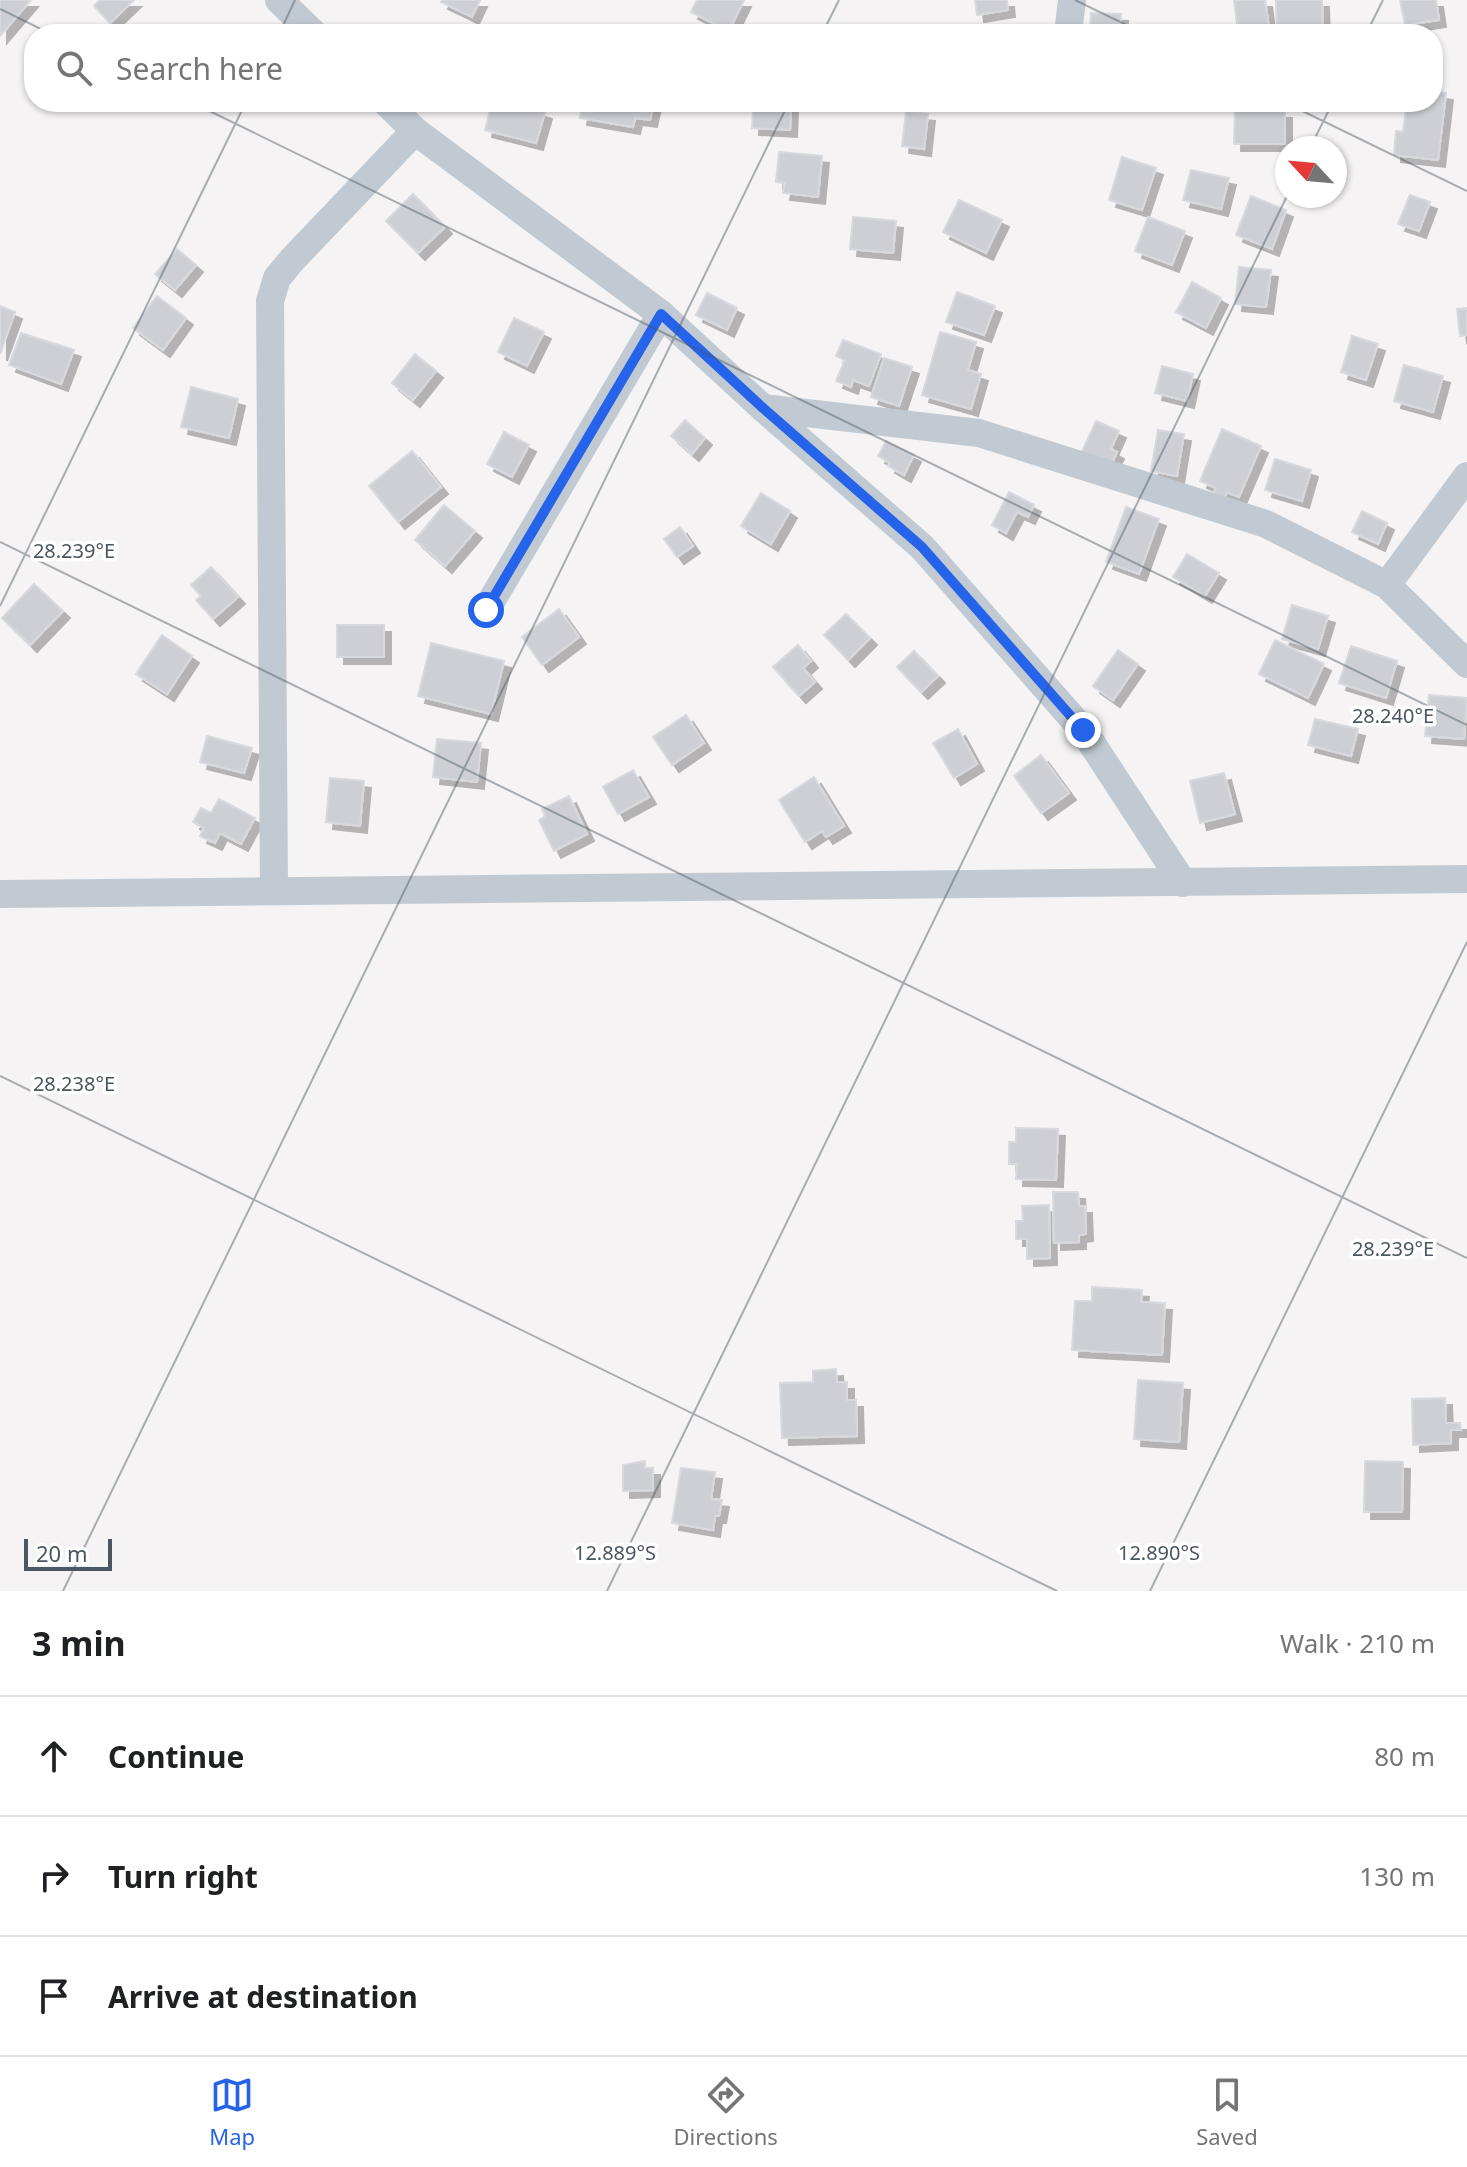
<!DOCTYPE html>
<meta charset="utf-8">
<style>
:root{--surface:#fff;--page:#f2f2f2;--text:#202124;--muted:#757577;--line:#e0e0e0;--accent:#2563eb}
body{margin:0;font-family:"Noto Sans",sans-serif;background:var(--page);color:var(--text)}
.compass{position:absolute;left:1275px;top:136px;width:72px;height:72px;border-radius:50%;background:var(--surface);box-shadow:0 2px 6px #0004;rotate:296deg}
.scale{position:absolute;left:24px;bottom:20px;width:88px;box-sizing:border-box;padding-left:8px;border:4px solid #4a5661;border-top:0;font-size:22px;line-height:28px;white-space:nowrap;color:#4a5661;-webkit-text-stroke:6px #fff;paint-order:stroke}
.stop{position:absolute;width:24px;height:24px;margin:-18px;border:6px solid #2563eb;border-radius:50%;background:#fff}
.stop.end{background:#2563eb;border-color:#fff;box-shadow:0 2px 8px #0008}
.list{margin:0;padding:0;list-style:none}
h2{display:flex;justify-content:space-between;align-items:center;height:104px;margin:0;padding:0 32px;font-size:34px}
h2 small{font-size:26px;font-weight:400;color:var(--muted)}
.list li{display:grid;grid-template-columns:52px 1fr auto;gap:24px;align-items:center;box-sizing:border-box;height:120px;padding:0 32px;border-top:2px solid var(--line)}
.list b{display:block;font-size:30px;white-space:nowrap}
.list em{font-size:26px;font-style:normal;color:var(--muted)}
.icon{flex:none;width:44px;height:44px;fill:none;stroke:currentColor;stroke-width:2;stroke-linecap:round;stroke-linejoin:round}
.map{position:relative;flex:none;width:1467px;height:1591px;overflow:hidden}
.search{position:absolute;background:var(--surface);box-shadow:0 2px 6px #0004;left:24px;right:24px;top:24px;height:88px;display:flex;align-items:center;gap:20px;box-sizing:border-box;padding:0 28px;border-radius:32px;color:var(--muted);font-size:30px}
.sheet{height:464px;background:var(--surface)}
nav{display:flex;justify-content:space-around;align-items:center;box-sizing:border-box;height:112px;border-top:2px solid var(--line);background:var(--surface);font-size:22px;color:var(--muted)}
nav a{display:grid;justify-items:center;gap:4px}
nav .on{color:var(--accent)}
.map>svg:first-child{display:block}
</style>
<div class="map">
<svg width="1467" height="1591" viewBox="0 0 1467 1591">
<defs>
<filter id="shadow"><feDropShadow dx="7" dy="7" stdDeviation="0" flood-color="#0004"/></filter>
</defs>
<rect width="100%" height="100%" fill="#f5f3f3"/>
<!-- building -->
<g fill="#cdcfd5" stroke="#d7d9de" stroke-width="2" filter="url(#shadow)">
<polygon points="0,0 31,0 0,36"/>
<polygon points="100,0 134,0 110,23 94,6"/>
<polygon points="442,0 480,0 472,17 441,2"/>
<polygon points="697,0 744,0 729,31 691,12"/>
<polygon points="975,0 1007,0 1008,10 977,15"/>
<polygon points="1234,0 1265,0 1269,28 1238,32"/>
<polygon points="1276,0 1322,0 1323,34 1277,34"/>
<polygon points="1400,0 1436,0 1439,20 1405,25"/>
<polygon points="1091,13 1121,14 1120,34 1077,34 1077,29 1090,30"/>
<polygon points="1433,91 1446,93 1438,160 1394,155 1396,131 1403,132 1407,102 1433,102"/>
<polygon points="492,102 508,102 545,112 536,143 485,130"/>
<polygon points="583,102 654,102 650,120 635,118 633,127 580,118"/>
<polygon points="771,103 791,104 790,130 752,128 753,109 770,111"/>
<polygon points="1235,110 1285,111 1285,144 1234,144"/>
<polygon points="906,112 928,114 924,149 902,146"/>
<polygon points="779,152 822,156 818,197 783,193 785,183 776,182"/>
<polygon points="1122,157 1156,168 1142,210 1109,200"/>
<polygon points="1191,170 1229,178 1221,209 1183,200"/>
<polygon points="413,194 445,227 418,253 386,221"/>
<polygon points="1410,195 1430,202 1419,231 1398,224"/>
<polygon points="1251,196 1286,210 1272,249 1236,235"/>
<polygon points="959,200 1002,220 986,253 943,232"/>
<polygon points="853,217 896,221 893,253 850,249"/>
<polygon points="1148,217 1185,231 1172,265 1135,251"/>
<polygon points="177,249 196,265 175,290 155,274"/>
<polygon points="1239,267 1271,270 1266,307 1235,304"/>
<polygon points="1192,282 1221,298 1206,328 1176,312"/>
<polygon points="957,292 995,306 984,335 946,322"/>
<polygon points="707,293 737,308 727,330 696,315"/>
<polygon points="157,296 186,318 163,350 133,328"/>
<polygon points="0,306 15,312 0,354"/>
<polygon points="1467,308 1467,335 1460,336 1457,309"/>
<polygon points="514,318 544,332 527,366 498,352"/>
<polygon points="940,332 976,342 968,370 981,374 971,409 922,395"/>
<polygon points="21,333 74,350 61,384 9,365"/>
<polygon points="1352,336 1378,344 1366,380 1341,372"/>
<polygon points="843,340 881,354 869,386 853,380 851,387 836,381 845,360 836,356"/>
<polygon points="415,354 436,371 413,400 392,383"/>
<polygon points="884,358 912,367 899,406 871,397"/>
<polygon points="1404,365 1443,376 1433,412 1394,401"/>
<polygon points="1162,366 1193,374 1187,401 1155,393"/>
<polygon points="191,387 238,399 229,438 181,427"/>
<polygon points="685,420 705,438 692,454 671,436"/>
<polygon points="1096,421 1119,431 1111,449 1117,452 1108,471 1079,458"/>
<polygon points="1222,429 1261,446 1239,497 1227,492 1224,499 1213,495 1216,488 1200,481"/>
<polygon points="1158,430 1184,434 1177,476 1151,471"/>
<polygon points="504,432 529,445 512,477 487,464"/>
<polygon points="886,441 914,455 904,475 888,466 890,463 878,456"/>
<polygon points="412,451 441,487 398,522 369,486"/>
<polygon points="1275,459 1311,470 1302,501 1265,490"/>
<polygon points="1009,492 1034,505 1028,517 1017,512 1006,533 992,525"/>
<polygon points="761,493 790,511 771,544 741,526"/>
<polygon points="444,505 475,531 445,566 415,540"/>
<polygon points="1126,507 1159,519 1139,574 1106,562"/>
<polygon points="1362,511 1387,523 1378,544 1352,532"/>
<polygon points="680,527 693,546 677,557 664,539"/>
<polygon points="1187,554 1219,573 1205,596 1173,577"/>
<polygon points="211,567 238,597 213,619 196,600 201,596 191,585"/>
<polygon points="34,584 63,611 30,645 2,618"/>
<polygon points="1292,605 1328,616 1318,649 1282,639"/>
<polygon points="559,609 579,637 542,665 522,637"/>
<polygon points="846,614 870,638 848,660 824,635"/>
<rect x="337" y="625" width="47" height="32"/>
<polygon points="162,635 192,656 167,694 136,674"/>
<polygon points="1275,640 1324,664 1308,698 1259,674"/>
<polygon points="431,643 504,661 491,714 418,696"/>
<polygon points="798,645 811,661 803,668 815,682 799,696 773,667"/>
<polygon points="1351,646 1397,661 1386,698 1339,683"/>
<polygon points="1118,650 1138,664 1113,700 1093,686"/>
<polygon points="914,651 938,676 921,692 897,667"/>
<polygon points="1429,695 1467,698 1464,739 1425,736"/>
<polygon points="686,715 704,743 672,765 653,737"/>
<polygon points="1315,719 1358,729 1351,756 1308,745"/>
<polygon points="958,729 977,764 954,778 933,743"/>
<polygon points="207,736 252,748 244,773 200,762"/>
<polygon points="437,739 481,743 477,782 433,777"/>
<polygon points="1041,755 1069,793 1041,813 1014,776"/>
<polygon points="633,770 649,797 618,814 603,787"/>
<polygon points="1224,773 1235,814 1200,823 1190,781"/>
<polygon points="814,777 844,826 826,837 822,831 805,842 779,800"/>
<polygon points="330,778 364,781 360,826 326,822"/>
<polygon points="569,796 587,834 554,851 539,820 545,816 542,809"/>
<polygon points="219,799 255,818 241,844 220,833 215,843 200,836 204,828 193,822 201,808 211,813"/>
<polygon points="1016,1128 1058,1129 1056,1180 1016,1179 1017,1164 1009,1164 1009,1142 1016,1142"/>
<polygon points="1053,1192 1078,1192 1079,1206 1085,1206 1086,1234 1079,1235 1079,1242 1054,1243"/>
<polygon points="1049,1205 1050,1258 1027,1259 1027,1239 1016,1239 1016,1221 1023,1221 1022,1206"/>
<polygon points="1092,1287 1142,1290 1141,1302 1165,1303 1162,1355 1072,1350 1075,1301 1092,1301"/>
<polygon points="836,1369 837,1382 847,1382 847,1400 856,1400 857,1436 782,1438 780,1383 813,1382 813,1371"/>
<polygon points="1138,1380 1183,1383 1179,1442 1134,1439"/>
<polygon points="1445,1398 1446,1423 1460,1423 1461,1430 1451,1430 1451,1443 1413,1445 1412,1399"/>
<polygon points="645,1461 645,1468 653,1468 653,1490 623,1491 623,1465"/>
<polygon points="1365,1461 1403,1462 1402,1512 1364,1512"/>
<polygon points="681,1468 715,1472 711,1499 722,1500 719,1516 715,1516 713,1530 672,1523"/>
</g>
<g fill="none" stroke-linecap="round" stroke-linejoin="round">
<!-- minor -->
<g stroke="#c1cad2" stroke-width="28">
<polyline points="279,0 314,34"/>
<polyline points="1068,34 1072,0"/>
<polyline points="386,102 415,131 661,314 763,408 922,547 1083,730 1183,883"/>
<polyline points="763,408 979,433 1266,524 1387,585 1467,664"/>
<polyline points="1387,585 1467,476"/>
<polyline points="486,610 661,314"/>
<polyline points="274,890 270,301 277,278 292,260 415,131"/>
<polyline points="0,894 1467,879"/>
</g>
</g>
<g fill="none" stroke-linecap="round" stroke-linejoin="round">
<!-- route -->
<polyline stroke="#2563eb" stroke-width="10" points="486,610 661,314 763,408 922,547 1083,730"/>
</g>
<!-- ticks -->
<path fill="none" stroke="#4a5661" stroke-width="2" stroke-opacity="0.45" d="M1075,0L1145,34M0,9L51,34M279,34L295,0M822,34L839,0M1366,34L1383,0M191,102L1467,725M1284,102L1467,191M1310,148L1333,102M0,542L1467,1258M0,606L246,102M0,1076L1057,1591M63,1591L789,102M607,1591L1287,196M1150,1591L1467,942"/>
<g font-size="20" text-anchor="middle" fill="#4a5661" stroke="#fff" stroke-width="7" stroke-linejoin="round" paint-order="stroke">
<text x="74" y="558">28.239°E</text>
<text x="1393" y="723">28.240°E</text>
<text x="74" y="1091">28.238°E</text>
<text x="1393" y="1256">28.239°E</text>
<text x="615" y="1560">12.889°S</text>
<text x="1159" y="1560">12.890°S</text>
</g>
</svg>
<svg class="compass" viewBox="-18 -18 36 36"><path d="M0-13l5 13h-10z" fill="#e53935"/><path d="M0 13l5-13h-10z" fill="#757577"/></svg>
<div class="scale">20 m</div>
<div class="stop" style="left:486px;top:610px"></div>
<div class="stop end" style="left:1083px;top:730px"></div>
<div class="search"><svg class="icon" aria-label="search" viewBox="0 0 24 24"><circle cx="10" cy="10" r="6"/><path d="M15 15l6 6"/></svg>Search here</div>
</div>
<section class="sheet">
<h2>3 min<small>Walk · 210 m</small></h2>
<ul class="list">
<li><svg class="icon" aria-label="ahead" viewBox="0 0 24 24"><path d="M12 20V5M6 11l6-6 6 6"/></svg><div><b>Continue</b></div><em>80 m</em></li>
<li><svg class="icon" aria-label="right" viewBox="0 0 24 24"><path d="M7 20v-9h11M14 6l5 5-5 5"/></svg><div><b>Turn right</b></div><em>130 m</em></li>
<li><svg class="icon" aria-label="arrive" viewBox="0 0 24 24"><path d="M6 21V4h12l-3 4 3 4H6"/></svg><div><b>Arrive at destination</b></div></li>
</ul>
</section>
<nav>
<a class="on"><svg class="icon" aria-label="map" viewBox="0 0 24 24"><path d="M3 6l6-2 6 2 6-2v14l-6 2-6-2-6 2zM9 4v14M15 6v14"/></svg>Map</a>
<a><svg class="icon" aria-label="directions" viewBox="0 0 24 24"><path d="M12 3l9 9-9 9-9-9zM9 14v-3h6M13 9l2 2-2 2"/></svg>Directions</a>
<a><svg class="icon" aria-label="saved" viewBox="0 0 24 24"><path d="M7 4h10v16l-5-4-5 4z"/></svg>Saved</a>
</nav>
